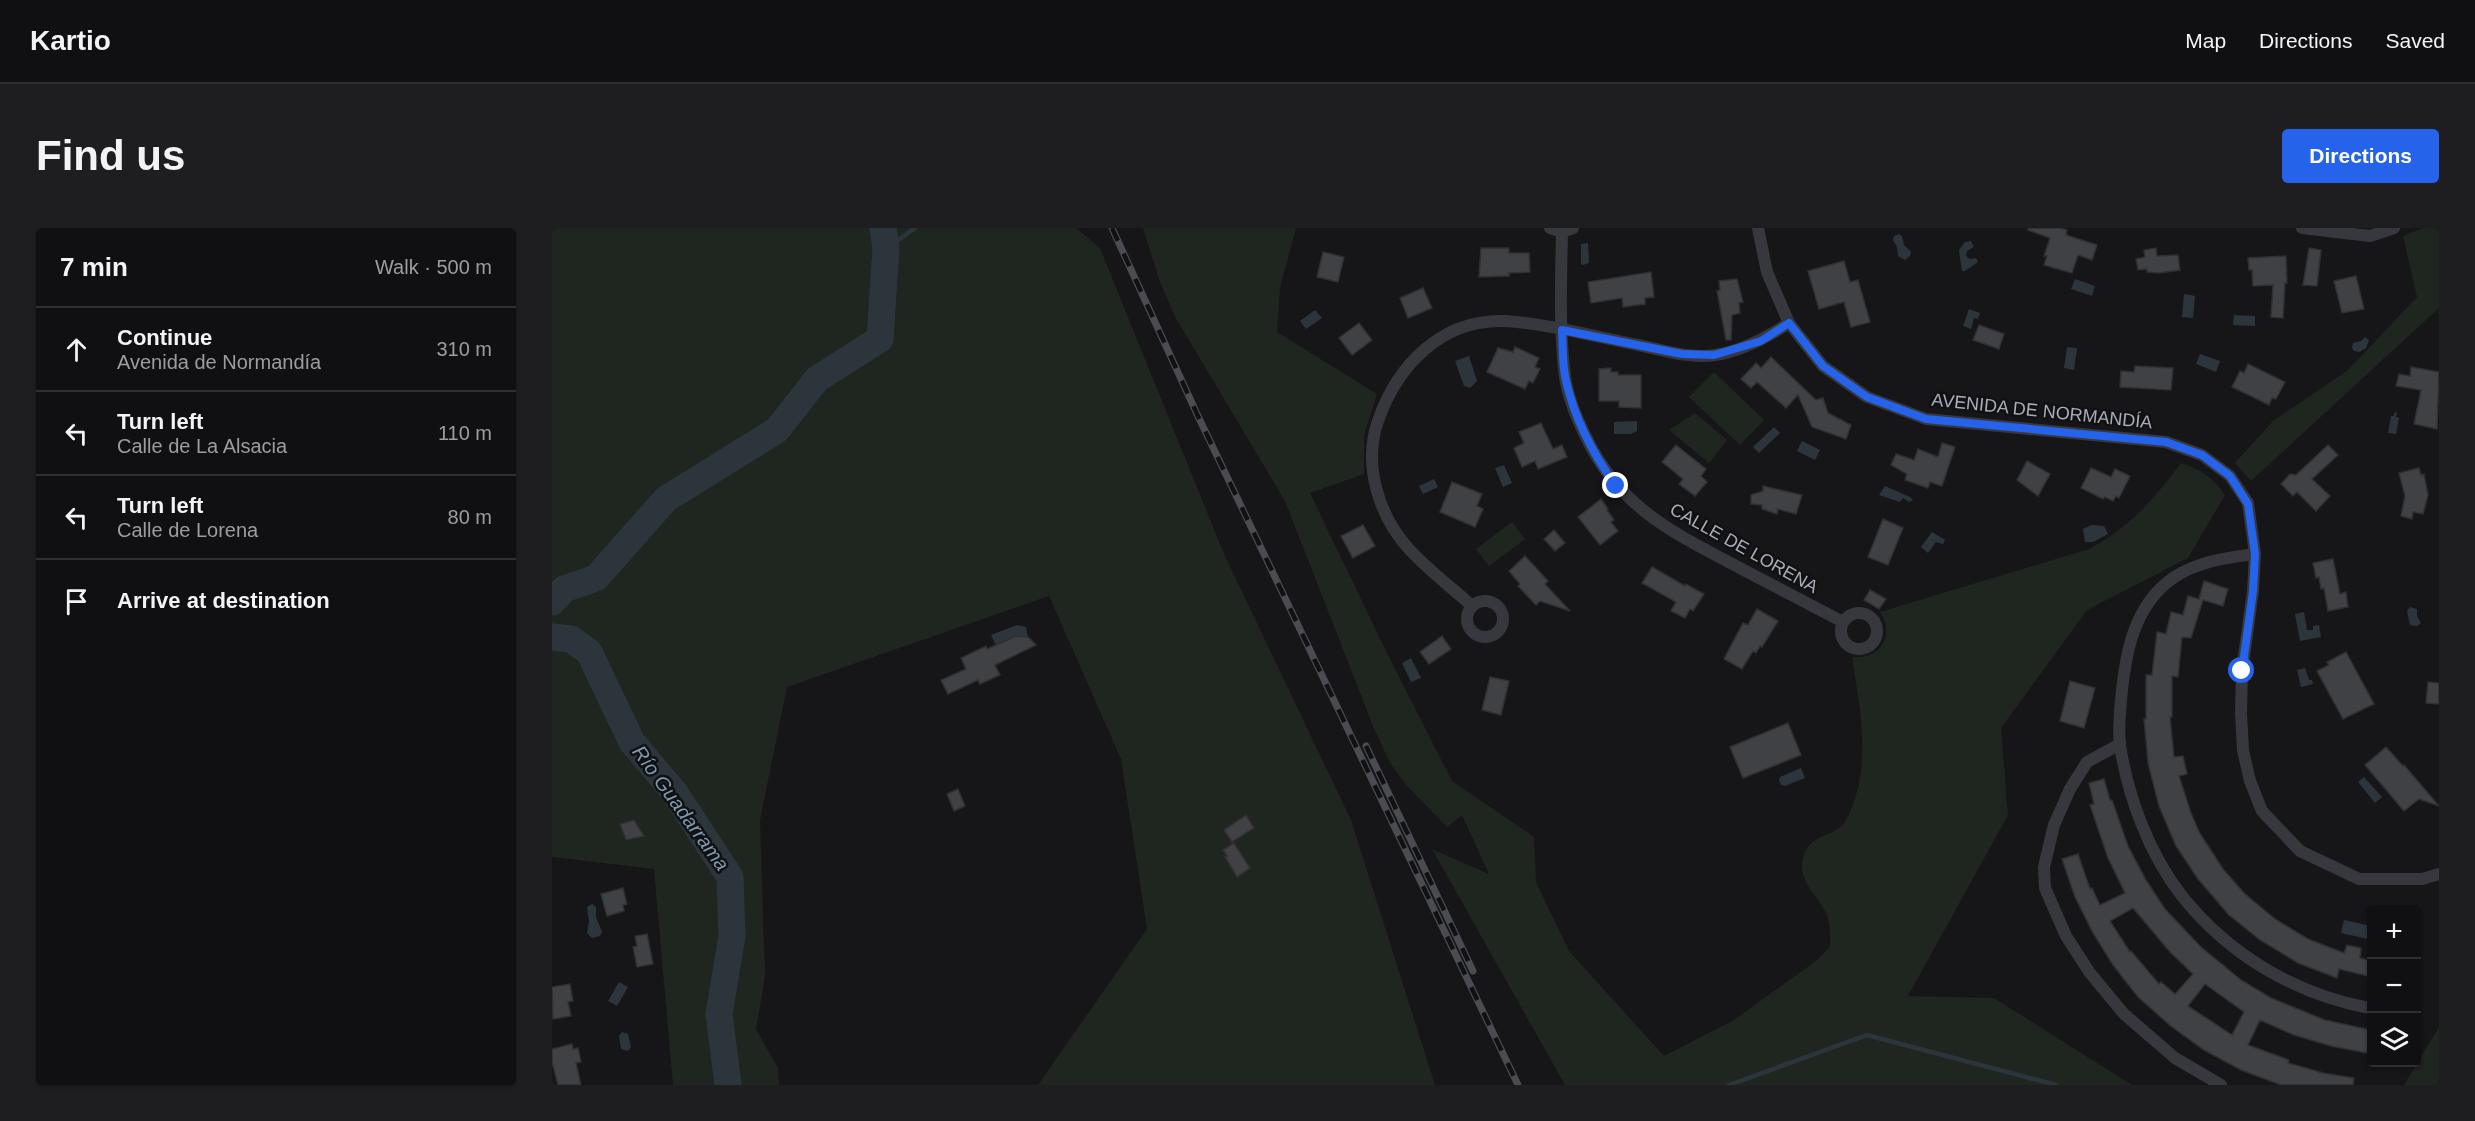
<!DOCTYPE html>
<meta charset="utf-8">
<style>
:root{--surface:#101012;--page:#1e1e20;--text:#f1f3f6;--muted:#9c9d9f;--line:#303032;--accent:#2563eb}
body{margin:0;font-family:Arial,sans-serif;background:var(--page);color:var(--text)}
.controls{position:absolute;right:18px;bottom:18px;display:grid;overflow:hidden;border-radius:6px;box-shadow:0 2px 4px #0004}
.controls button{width:54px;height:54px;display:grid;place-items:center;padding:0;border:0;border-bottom:2px solid var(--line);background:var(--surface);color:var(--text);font:30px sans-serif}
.stop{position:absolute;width:18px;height:18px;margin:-14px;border:4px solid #2563eb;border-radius:50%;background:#fff}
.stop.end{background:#2563eb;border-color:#fff;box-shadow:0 2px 6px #0008}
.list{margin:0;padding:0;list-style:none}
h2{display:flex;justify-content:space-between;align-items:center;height:78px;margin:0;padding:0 24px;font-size:26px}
h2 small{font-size:20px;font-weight:400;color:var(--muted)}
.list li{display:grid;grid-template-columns:39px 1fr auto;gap:18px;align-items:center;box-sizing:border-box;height:84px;padding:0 24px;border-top:2px solid var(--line)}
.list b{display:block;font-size:22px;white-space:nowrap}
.list p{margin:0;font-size:20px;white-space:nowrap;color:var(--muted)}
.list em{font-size:20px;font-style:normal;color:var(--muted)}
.icon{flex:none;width:33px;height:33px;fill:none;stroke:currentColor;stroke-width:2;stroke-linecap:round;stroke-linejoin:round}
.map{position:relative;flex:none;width:1887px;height:857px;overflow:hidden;border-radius:6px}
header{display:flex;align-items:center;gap:36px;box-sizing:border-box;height:84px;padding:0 30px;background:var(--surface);border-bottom:2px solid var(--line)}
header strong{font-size:28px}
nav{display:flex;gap:33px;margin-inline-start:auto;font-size:21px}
.intro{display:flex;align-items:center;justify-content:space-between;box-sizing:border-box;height:144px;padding:0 36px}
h1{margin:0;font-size:42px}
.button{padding:15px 27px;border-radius:6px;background:var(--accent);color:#fff;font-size:21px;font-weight:700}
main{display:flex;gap:36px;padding:0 36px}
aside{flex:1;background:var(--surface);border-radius:6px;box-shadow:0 2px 4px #0004}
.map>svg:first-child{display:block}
</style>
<header>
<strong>Kartio</strong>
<nav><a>Map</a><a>Directions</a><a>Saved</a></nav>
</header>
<div class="intro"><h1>Find us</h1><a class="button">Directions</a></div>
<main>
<aside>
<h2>7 min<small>Walk · 500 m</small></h2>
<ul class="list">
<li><svg class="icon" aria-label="ahead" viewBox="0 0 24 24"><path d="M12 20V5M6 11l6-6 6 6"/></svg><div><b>Continue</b><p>Avenida de Normandía</p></div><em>310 m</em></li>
<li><svg class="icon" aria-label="left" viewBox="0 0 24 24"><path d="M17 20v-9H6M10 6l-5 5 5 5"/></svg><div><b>Turn left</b><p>Calle de La Alsacia</p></div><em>110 m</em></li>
<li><svg class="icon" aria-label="left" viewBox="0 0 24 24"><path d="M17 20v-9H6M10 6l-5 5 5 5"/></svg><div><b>Turn left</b><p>Calle de Lorena</p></div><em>80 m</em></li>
<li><svg class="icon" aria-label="arrive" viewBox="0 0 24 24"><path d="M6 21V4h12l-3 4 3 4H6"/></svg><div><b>Arrive at destination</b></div></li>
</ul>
</aside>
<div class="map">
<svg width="1887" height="857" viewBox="0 0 1887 857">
<rect width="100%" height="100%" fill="#161618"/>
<!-- green -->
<g fill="#1e261f">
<polygon points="0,0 524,0 548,20 672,326 799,592 883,857 486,857 595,701 569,531 497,368 235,459 208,592 213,749 204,801 226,840 227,857 121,857 102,641 0,629"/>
<path d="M591,0H744L728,60L725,104L825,166L812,207V246L758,265L834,423L900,553L982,609L984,654L1017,723L1112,828L1182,792L1265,732L1278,719C1278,707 1279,694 1273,683C1266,669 1250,656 1250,639C1251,603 1283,612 1294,592C1321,541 1308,482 1300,429C1328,432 1344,407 1328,384L1537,321C1576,301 1603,270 1629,235C1649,241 1661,250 1673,267L1636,330L1535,382L1449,500L1456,587L1356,768L1442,770L1580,857H1013L880,621L937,646L910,587L895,599L855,558L838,535L821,498L733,273L622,87L607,51Z"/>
<polygon points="1871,0 1887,0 1887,80 1699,253 1683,235 1721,193 1796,142 1865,69 1851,8"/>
<polygon points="1162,144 1212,192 1188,217 1137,169"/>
<polygon points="1143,185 1175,212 1157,235 1117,202"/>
<polygon points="960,294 973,311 937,338 924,321"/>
<polygon points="1887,799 1887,857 1852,857"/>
</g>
<!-- water -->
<g fill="#2c353c">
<polygon points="1347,6 1350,8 1352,17 1359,24 1358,28 1353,32 1346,28 1345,19 1341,12 1342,8"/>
<polygon points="1419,13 1422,19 1415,23 1414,28 1418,31 1424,30 1426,34 1413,43 1410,43 1407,22 1413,14"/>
<polygon points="1036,15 1037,35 1031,37 1029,36 1029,16"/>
<polygon points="1523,51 1543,58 1540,68 1519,61"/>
<polygon points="1632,66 1643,68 1641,90 1630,89"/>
<polygon points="1417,81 1428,85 1426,91 1422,90 1419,101 1411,98"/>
<polygon points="763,82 770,90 754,101 748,93"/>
<polygon points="1682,87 1703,88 1703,98 1681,97"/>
<polygon points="1813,109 1817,112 1814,120 1807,124 1802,123 1800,120 1801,115 1809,113"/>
<polygon points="1515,119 1525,120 1522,142 1512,140"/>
<polygon points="1648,126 1668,133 1664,144 1644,136"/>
<polygon points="917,128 925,153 918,160 912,158 903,133"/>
<polygon points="1845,184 1844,189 1847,190 1844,206 1836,205 1839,188 1842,188 1842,185"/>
<polygon points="1085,193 1085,203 1079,206 1062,206 1062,194"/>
<polygon points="1222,199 1228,205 1207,225 1201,219"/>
<polygon points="1250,213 1268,222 1263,232 1245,223"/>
<polygon points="952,237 960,255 951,259 943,240"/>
<polygon points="882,251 886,259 871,266 867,258"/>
<polygon points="1333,258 1358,269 1361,272 1357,274 1351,270 1348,274 1327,267"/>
<polygon points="1539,297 1552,298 1556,306 1541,314 1533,314 1531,301"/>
<polygon points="1380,304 1393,312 1391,316 1384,314 1376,325 1369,319"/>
<polygon points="1858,379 1865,381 1865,388 1869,395 1865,398 1858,397 1855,383"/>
<polygon points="1752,384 1755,402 1761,402 1761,398 1767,397 1769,409 1748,413 1743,386"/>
<polygon points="465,397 474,399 476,409 464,408 444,417 439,407"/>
<polygon points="859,430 869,450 859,454 850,435"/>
<polygon points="1753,440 1757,452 1760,452 1761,456 1749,459 1745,442"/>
<polygon points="1249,540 1253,550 1233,558 1229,557 1227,552 1228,549"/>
<polygon points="1812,549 1830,569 1823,575 1806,554"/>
<polygon points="40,676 44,679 44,689 50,704 48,708 40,710 35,705 37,694 35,679"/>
<polygon points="1792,692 1819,698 1816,711 1789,705"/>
<polygon points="67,754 76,759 65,778 56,773"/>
<polygon points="70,804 76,806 79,819 76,823 69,821 67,808"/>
</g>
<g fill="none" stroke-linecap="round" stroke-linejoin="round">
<!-- stream -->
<g stroke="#2c353c" stroke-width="4.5">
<polyline points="334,21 363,0"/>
<polyline points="1177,857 1315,807 1504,857"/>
</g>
<!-- river -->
<g stroke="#2c353c" stroke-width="27">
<polyline points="0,374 12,361 44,350 114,271 225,202 265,151 328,111 334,21 331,0"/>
<polyline points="0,409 19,411 37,424 80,514 123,565 178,649 180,708 167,786 176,857"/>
</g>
</g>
<!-- building -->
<g fill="#404145" stroke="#303034" stroke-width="1.5" fill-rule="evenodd">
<polygon points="1476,0 1508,0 1515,2 1514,7 1545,17 1540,32 1526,27 1520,45 1492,37 1495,28 1492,28 1498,10 1476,2"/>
<polygon points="929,20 957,20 957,25 977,25 978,44 957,45 957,48 927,49"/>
<polygon points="1604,20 1605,28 1626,27 1628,42 1607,45 1595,44 1595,41 1586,42 1584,31 1593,29 1592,22"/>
<polygon points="1757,20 1769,22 1765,58 1751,57"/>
<polygon points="771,24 792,29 786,54 765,49"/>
<polygon points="1734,28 1735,55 1733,55 1731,90 1719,89 1721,57 1701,58 1700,42 1697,42 1696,30"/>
<polygon points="1292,33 1298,54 1306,52 1318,94 1299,99 1292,74 1267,81 1256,43"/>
<polygon points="1099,44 1102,69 1093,70 1093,76 1071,79 1070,70 1039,75 1036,54"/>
<polygon points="1804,48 1812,81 1790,85 1782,53"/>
<polygon points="1185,51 1191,74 1187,75 1188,85 1180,87 1179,112 1174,112 1165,63 1168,62 1167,53"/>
<polygon points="871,60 880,80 856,90 848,70"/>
<polygon points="807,95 820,112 800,127 787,110"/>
<polygon points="1427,97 1452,106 1447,121 1421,112"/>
<polygon points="963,119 987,130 983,139 988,141 981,155 977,153 973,161 935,144 946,120 961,124"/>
<polygon points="1219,129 1264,172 1271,170 1276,185 1299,197 1294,211 1260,199 1246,167 1234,180 1205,154 1199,160 1189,151 1204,135 1209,140"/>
<polygon points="1696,136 1733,154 1724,171 1720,170 1717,177 1680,159 1688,143 1692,145"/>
<polygon points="1583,138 1621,140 1619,162 1568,159 1569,143 1582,144"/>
<polygon points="1859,139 1887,144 1885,201 1862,196 1869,162 1844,158 1847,146 1858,148"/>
<polygon points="1059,140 1059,144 1066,144 1066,147 1089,147 1089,180 1067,179 1067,173 1047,173 1047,141"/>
<polygon points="989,195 1001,221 1010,217 1015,229 986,241 983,233 970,239 962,220 972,215 967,204"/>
<polygon points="1390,215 1403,219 1390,258 1378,254 1376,260 1353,252 1355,246 1339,237 1344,226 1362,232 1366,221 1386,229"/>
<polygon points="1124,217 1154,241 1149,248 1155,254 1143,268 1127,256 1131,251 1110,234"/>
<polygon points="1776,217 1786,227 1760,251 1778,268 1764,283 1745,264 1741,268 1729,256 1738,246 1744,247"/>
<polygon points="1475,233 1498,246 1486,268 1465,252"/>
<polygon points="1539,240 1559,249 1563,241 1578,248 1567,270 1564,268 1561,273 1553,269 1551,271 1529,260"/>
<polygon points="1867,240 1869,247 1872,246 1876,267 1871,286 1861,284 1860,291 1849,288 1853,268 1847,245"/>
<polygon points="900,254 930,266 925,278 931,281 923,299 888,284"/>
<polygon points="1211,258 1250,267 1244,286 1226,281 1225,286 1210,281 1210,277 1199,276 1199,267 1211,263"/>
<polygon points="1049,271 1056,281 1055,282 1062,292 1059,294 1066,303 1048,317 1026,289"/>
<polygon points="1331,291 1351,300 1336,337 1316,329"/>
<polygon points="811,297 823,318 801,330 789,308"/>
<polygon points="1002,302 1013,315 1003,323 992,311"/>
<polygon points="973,328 996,353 993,356 1018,383 988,373 984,377 966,358 968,356 957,343"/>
<polygon points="1781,331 1788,366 1794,364 1796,379 1776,383 1772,360 1769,361 1767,349 1764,350 1761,335"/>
<polygon points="1100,339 1133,358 1134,356 1152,366 1141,383 1138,381 1133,390 1119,383 1124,374 1090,355"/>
<polygon points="1652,353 1676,361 1671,378 1651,372 1639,410 1630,409 1626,449 1620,448 1620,489 1618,489 1622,529 1631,528 1635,546 1627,548 1639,585 1647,604 1671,641 1693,666 1723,691 1756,711 1792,725 1795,717 1809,720 1808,730 1820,733 1820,749 1787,741 1785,750 1746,735 1708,712 1676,686 1646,651 1624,618 1607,578 1596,535 1594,512 1592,491 1594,491 1594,447 1600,447 1605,404 1614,406 1619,384 1631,387 1636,368 1647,371"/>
<polygon points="1318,362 1334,371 1327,381 1312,372"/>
<polygon points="1205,381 1226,393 1210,419 1208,418 1204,425 1201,423 1190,441 1172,431 1191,395 1196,397"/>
<polygon points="464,408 476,409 484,417 443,437 448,447 428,456 426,452 396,466 389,452 414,441 409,430 434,418 435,421"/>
<polygon points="890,408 899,421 877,436 868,424"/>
<polygon points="1794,424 1822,476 1791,491 1765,443 1777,437 1775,434"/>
<polygon points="938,449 957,453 949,487 930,482"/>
<polygon points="1518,453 1543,460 1532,500 1508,493"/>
<polygon points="1876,454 1887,455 1887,476 1874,475"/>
<polygon points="1236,495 1249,527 1191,550 1178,519"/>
<polygon points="1834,519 1851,538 1852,537 1887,578 1867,571 1852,583 1813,537"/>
<path d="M1552,551L1558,572H1560L1576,618L1594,652L1613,681L1649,719L1689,752L1719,770L1773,792L1819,802L1815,825L1779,818L1742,807L1708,792L1696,817L1737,832L1736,835L1771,845L1802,850L1801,857H1729L1689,842L1652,822L1620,799L1586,769L1561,737L1541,705L1523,669L1510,631L1526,626L1538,661L1540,660L1548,677L1573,665L1556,630L1538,577L1542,576L1537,555ZM1581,680L1618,724L1641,746L1623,766L1609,754L1607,756L1579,723L1578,724L1558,693ZM1653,756L1692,784L1680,807L1636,778Z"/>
<polygon points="406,561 413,578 402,583 395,566"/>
<polygon points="694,587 702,600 680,614 672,602"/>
<polygon points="82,592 92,608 74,612 68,596"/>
<polygon points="682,615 698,640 685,649 673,629 675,628 671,622"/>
<polygon points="71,660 75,676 71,677 72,683 55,688 49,666"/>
<polygon points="95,706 101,736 85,739 81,719 85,718 83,708"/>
<polygon points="18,756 21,773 16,774 19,788 1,791 0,759"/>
<polygon points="20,816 21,821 26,820 29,834 24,835 29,857 6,857 0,834 0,821"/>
</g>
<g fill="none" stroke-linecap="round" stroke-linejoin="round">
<!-- minor -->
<g stroke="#37383d" stroke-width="12">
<polyline points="998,0 1010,4 1021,0"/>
<polyline points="1206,0 1215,44 1237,95 1271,138 1315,169 1374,191 1614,214 1650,227 1678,248 1696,275 1703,326 1701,363 1690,443 1689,485 1691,522 1698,553 1710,583 1748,623 1807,651 1870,651 1887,646"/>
<polyline points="1750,0 1818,8 1842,0"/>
<path d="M1010,4C1009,52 1007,101 1013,149C1016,170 1025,191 1034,209C1068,280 1120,304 1186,339C1221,357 1256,376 1291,394"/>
<path d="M1703,326C1674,330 1646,333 1621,350C1581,378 1573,427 1569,472C1568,486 1566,502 1568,517C1576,569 1597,626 1630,668C1677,727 1743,766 1817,780"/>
<circle cx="933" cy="391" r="18"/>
<path d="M920,378C899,359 875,341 856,320C826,286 811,236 826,193C845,138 889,91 952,93C993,95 1045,109 1086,117C1110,122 1137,131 1163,127C1190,123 1214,110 1237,95"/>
<circle cx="1307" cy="403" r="18"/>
<polyline points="1568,516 1535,534 1518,561 1502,597 1492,639 1493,660 1514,708 1538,745 1572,786 1623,830 1669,857"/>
</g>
<!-- rail casing -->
<g stroke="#4a4c52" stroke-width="7">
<g id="rail">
<polyline points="560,0 645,186 966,857"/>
<polyline points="814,518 921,743"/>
</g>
</g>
<!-- rail -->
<use href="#rail" stroke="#111113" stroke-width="4.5" stroke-dasharray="14" stroke-linecap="butt"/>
</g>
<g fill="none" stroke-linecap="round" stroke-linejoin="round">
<!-- route -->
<path stroke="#2563eb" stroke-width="8" d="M1064,258C1041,226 1023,192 1014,153C1010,137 1011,119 1010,102L1130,126L1162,127L1209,113L1237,95L1271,138L1315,169L1374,191L1614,214L1650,227L1678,248L1696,276L1703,326L1701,363L1690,443"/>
</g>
<g text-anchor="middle" stroke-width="5" stroke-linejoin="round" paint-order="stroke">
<!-- street labels -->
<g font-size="18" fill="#a8adb8" stroke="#111113">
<text transform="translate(1490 183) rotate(6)" y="6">AVENIDA DE NORMANDÍA</text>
<text transform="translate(1192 320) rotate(29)" y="6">CALLE DE LORENA</text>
</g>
<!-- water labels -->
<g font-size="20" font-style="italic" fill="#7f9bb3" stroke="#111113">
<text transform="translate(129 580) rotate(54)" y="7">Río Guadarrama</text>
</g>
</g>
</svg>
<div class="controls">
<button>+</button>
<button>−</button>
<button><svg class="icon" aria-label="layers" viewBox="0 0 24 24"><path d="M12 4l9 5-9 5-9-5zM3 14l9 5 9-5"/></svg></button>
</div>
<div class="stop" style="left:1690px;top:443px"></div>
<div class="stop end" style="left:1064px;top:258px"></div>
</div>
</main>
